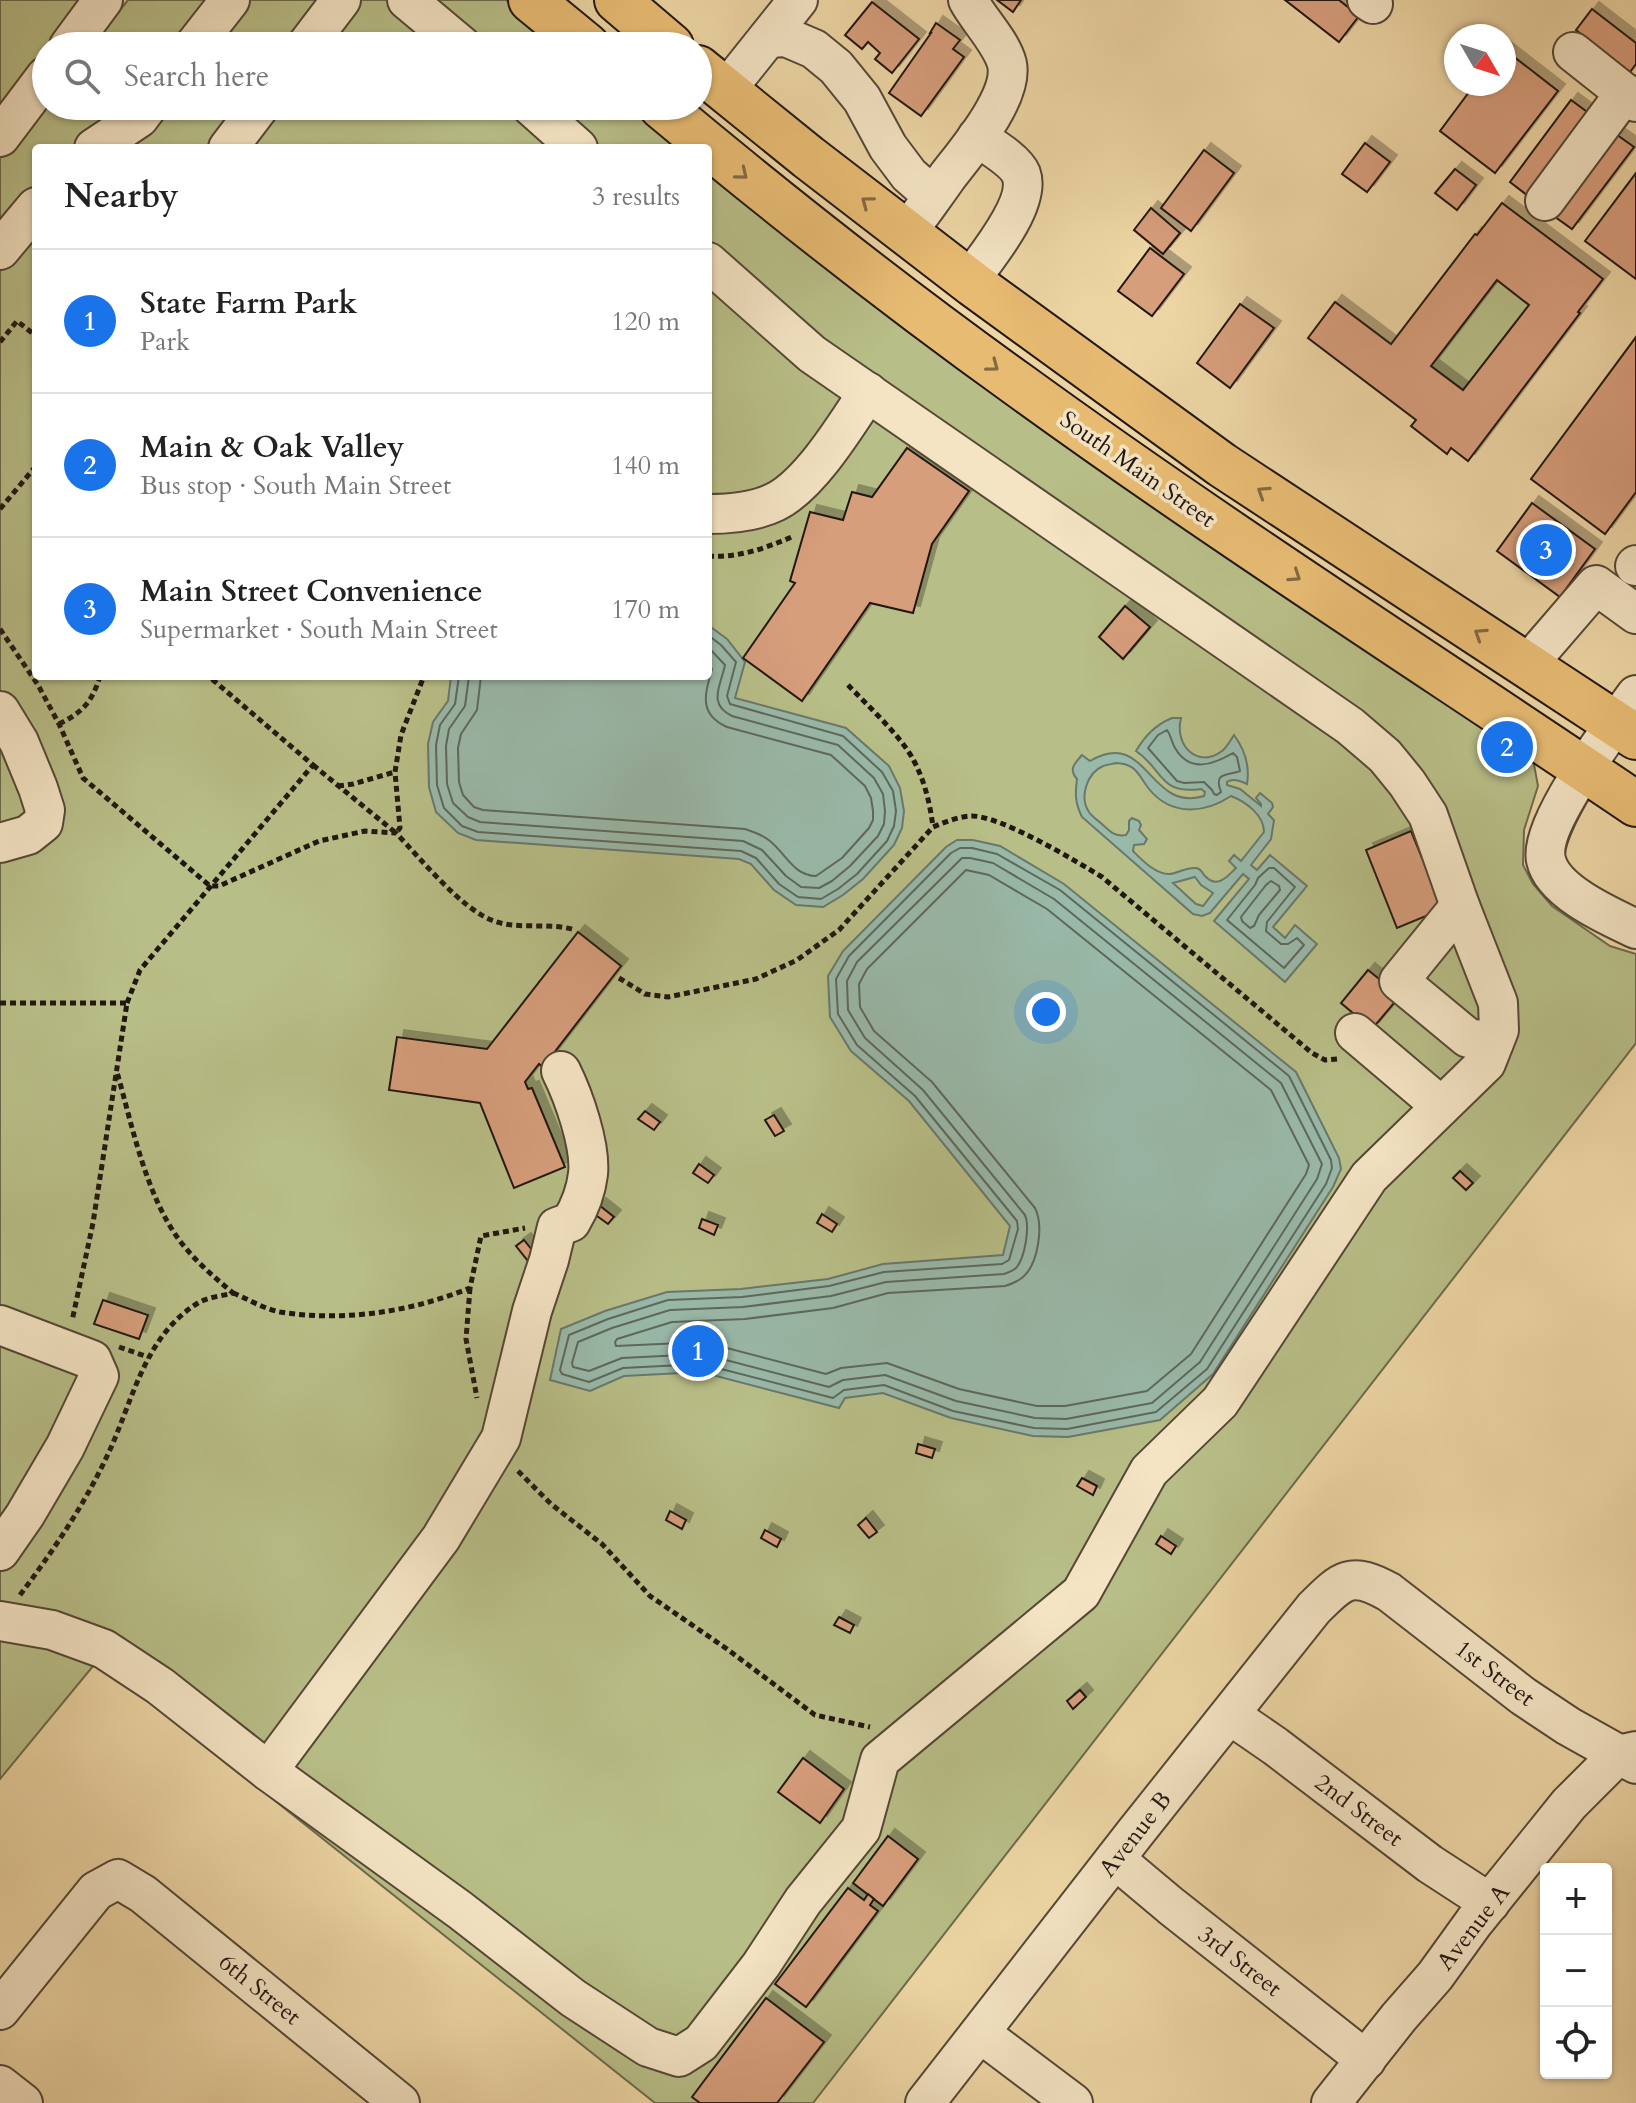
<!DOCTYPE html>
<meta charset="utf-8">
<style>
:root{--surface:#fff;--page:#f2f2f2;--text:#222;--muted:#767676;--line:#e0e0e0;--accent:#1a73e8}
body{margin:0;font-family:Cardo,serif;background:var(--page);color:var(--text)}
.controls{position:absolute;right:24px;bottom:24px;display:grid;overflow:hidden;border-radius:8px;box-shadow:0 2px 6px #0004}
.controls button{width:72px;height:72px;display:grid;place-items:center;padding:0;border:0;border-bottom:2px solid var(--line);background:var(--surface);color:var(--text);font:40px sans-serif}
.compass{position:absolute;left:1444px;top:24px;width:72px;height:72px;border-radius:50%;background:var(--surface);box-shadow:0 2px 6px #0004;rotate:129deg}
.you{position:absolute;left:1046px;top:1012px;width:28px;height:28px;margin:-20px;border:6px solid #fff;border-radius:50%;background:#1a73e8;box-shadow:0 0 0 12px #1a73e833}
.badge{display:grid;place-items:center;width:52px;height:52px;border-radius:50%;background:var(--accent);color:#fff;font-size:26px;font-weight:700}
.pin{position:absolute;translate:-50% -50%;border:4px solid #fff;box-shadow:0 2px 8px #0006}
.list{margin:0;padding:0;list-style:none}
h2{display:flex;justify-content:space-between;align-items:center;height:104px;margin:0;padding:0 32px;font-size:34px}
h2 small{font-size:26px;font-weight:400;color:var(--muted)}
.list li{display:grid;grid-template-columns:52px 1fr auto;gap:24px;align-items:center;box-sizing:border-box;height:144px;padding:0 32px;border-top:2px solid var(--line)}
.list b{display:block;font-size:30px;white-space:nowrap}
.list p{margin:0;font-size:26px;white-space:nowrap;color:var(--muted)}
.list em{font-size:26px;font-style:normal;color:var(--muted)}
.icon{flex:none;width:44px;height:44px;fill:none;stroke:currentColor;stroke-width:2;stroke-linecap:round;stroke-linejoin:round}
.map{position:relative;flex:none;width:1636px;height:2103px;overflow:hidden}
.search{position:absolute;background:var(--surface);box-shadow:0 2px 6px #0004;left:32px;top:32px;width:680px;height:88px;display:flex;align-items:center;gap:20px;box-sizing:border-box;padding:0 28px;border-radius:44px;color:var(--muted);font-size:30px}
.panel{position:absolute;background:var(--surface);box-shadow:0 2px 6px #0004;left:32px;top:144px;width:680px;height:536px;border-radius:8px}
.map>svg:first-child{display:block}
</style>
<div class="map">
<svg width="1636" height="2103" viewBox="0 0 1636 2103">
<defs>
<filter id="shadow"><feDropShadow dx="7" dy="-7" stdDeviation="0" flood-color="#0004"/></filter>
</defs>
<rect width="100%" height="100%" fill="#eed6a5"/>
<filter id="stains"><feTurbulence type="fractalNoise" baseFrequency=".0025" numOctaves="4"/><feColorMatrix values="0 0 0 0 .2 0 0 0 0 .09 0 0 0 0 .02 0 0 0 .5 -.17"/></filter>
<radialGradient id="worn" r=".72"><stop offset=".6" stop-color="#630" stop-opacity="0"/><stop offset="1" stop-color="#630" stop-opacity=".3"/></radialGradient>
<!-- green -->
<g fill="#b8be87" stroke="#6c6a4c" stroke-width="2">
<polygon points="0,0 85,0 48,46 46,46 46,49 31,67 46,106 631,106 682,148 36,148 36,676 708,676 708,170 1532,754 1538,786 1524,830 1523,865 1533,884 1552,906 1610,946 1636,954 1636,1043 813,2103 655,2103 98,1660 0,1779"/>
<polygon points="128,0 506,0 561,46 91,46"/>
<polygon points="1497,280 1529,305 1463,390 1431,366"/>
</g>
<!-- water -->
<g fill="#99b9a9" stroke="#69786c" stroke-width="2" fill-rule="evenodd">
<polygon points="708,625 727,639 745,662 735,698 846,728 889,766 900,788 904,811 902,828 894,845 863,879 843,895 823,907 796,905 774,890 751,864 739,859 476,840 458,833 436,812 429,787 428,744 433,722 448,701 451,676 708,676"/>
<path d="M1172,718H1181C1174,746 1198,769 1222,751C1227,747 1230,741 1234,735C1245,750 1250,766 1247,784C1241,781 1232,778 1227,782V785L1240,789L1261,806V804L1256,798L1260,793L1272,803L1273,807L1268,814L1274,820L1271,839L1251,865L1257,870L1270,855L1307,886L1273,927L1285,938L1295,925L1317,944L1285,982L1214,921L1249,879L1243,874L1210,913L1202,916L1193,914L1082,817C1075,803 1075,794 1077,779C1068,769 1075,763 1082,755L1090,761C1148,727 1148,813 1204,796L1205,792L1201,789C1159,795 1164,770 1136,751C1145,736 1155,725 1172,718ZM1116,763C1137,764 1138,775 1149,789C1171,816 1204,814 1231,796C1246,802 1264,815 1264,832L1241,861L1234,855L1229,861L1236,868C1227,877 1217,889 1205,876C1201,872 1202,869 1196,868C1186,867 1179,873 1170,874C1156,875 1142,860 1133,851L1134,845L1144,844L1147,839L1139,830L1141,825L1139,821L1132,818L1129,821V830L1126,835C1115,837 1111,832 1103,825C1099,821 1092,817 1089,812C1079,797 1087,773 1103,766C1105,765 1113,764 1116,763ZM1195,877L1201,885L1213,893L1203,906L1196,904L1173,883Z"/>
<polygon points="957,840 973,840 1000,846 1064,884 1296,1072 1339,1158 1341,1169 1333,1187 1213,1374 1160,1420 1068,1437 1033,1436 951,1418 883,1393 845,1398 839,1408 701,1372 624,1376 590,1391 550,1380 561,1329 605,1311 667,1292 741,1289 828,1279 883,1264 1003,1255 1010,1226 909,1101 851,1051 830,1017 828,976 843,951 946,847"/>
</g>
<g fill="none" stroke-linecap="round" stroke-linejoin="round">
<!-- shore -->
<g stroke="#5d685d" stroke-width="2">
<polyline points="459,676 455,704 440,725 436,745 437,785 444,808 462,826 478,832 741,851 756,858 779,884 798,897 821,899 838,889 857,874 887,841 894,826 896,811 893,791 882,772 843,736 730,704 727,696 736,662 721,645 708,635"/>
<path d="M469,676L465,706L449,729L446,746L447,784L453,803L468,817L480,822L743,841L762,850L786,876L801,887L819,888L832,881L850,866L878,836L884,824L885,811L883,794L874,778L838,745L732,716C707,704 721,685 725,665L708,647"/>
<path d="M481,676L477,710L461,734L458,748L459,782L463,795L474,807L483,810L745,829C754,832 763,835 770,841C786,854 794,876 816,876L842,858L869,828L873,820V811L871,798L865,786L831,755L727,727C698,714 705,694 712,669L708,663"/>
<path d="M1167,730C1171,735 1171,741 1175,748C1190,774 1214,764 1233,753L1237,757L1240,771C1228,776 1213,771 1221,792L1217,795L1214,794L1212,790L1204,782L1184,783L1177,781L1148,748L1158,735Z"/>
<polygon points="960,848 972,848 997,854 1060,890 1289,1076 1331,1160 1332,1168 1326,1184 1207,1369 1156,1412 1067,1429 1034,1428 953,1411 884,1385 844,1390 833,1398 702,1364 623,1368 589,1382 562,1374 560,1370 569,1335 608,1319 668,1300 742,1297 829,1286 884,1272 1002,1264 1009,1260 1018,1229 1017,1221 915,1096 857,1045 838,1014 836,979 849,956 951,853"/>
<path d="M962,858H970L993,863L1054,899L1281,1083L1322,1164L1317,1179L1200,1362L1152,1403L1066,1419L1035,1418L956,1401L885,1375L843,1380L829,1387L703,1354L622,1358L589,1371L573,1367L572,1363L578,1342L612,1328L670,1310L743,1307L831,1296L886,1282L1004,1274C1009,1272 1011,1272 1016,1268C1025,1258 1030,1227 1025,1215L923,1090L865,1038L848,1010L847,981L857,962Z"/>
<polygon points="1269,868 1274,868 1295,887 1267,922 1266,931 1281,944 1288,944 1297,938 1304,945 1284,968 1227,920 1255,885 1258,878"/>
<path d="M966,870L989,875L1047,909L1271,1090L1309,1165L1306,1174L1191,1354L1147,1391L1065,1406H1037L959,1389L887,1363L841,1368L826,1374L704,1342L616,1346L615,1342L617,1339L672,1322L745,1319L833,1308L888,1293L1005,1286C1012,1284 1017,1282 1023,1277C1038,1264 1044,1226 1035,1208L932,1082L874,1031L860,1007L859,984L867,969Z"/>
<polygon points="1271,881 1279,886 1280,890 1259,915 1254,926 1250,928 1242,921 1241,917 1266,885"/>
</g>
</g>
<!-- building -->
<g fill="#d79e7c" stroke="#211711" stroke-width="2" fill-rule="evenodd" filter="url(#shadow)">
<polygon points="997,0 1021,0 1013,12"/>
<polygon points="1285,0 1339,0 1359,16 1339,42"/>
<polygon points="872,2 919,39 892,73 875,59 880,53 868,42 862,49 845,35"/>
<polygon points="1592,9 1636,43 1636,64 1630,72 1576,30"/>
<polygon points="936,23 960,40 953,49 964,57 921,116 889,93 931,33 930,33"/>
<polygon points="1504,49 1558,91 1495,173 1440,131 1475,84 1504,84"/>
<polygon points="1571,100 1594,117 1532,199 1510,182"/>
<polygon points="1613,132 1634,147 1572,229 1551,214"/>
<polygon points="1365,143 1390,162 1367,192 1342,174"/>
<polygon points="1204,150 1234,173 1191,231 1161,208"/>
<polygon points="1455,169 1476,185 1457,210 1435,193"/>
<polygon points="1636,173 1636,279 1585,241"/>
<path d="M1502,203L1603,279L1578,312L1580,313L1468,461L1451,448L1447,454L1411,426L1416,420L1308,338L1335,302L1391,344L1475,234L1477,235ZM1497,280L1529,305L1463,390L1431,366Z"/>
<polygon points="1151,208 1180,233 1163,254 1134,230"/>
<polygon points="1150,248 1184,274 1152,316 1118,291"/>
<polygon points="1240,304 1274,328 1230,388 1197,363"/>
<polygon points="1636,337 1636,492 1605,534 1531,479"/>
<polygon points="907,448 969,491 932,544 913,613 870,603 802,701 743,658 795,583 790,581 810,512 843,520 852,492 872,497"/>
<polygon points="1532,503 1595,549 1560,597 1497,551"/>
<polygon points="1125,606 1150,627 1123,659 1099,637"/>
<polygon points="1411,831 1443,909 1397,928 1366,850"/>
<polygon points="578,932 621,966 543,1067 539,1064 525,1082 528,1089 532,1088 565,1167 514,1188 480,1103 389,1090 397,1037 487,1049"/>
<polygon points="1368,970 1400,996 1372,1029 1341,1003"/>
<polygon points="645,1111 660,1122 654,1130 638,1119"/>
<polygon points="774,1115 784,1131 775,1136 765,1120"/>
<polygon points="699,1164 714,1175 708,1183 693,1173"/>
<polygon points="1460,1171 1473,1183 1466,1190 1453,1178"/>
<polygon points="599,1205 614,1217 608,1224 593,1213"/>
<polygon points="822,1214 837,1224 832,1232 817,1223"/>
<polygon points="702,1219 718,1225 714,1235 699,1228"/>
<polygon points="524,1240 536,1255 528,1261 516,1246"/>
<polygon points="103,1300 148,1315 139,1339 94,1324"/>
<polygon points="918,1444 935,1449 932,1458 916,1453"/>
<polygon points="1082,1478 1097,1486 1093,1495 1077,1486"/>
<polygon points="670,1511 686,1520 682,1529 666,1520"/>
<polygon points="866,1518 877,1532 869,1538 858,1525"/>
<polygon points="765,1530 781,1539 777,1547 761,1538"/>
<polygon points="1161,1536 1176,1546 1171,1554 1156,1544"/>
<polygon points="839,1617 854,1625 850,1633 834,1625"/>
<polygon points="1080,1690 1086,1697 1073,1709 1067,1701"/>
<polygon points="803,1758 844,1789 820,1823 778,1792"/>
<polygon points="888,1836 918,1859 883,1906 853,1883"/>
<polygon points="848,1888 864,1900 868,1894 874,1899 870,1905 878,1911 806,2007 775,1984"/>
<polygon points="766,1998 824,2042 777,2103 700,2103 692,2097"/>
</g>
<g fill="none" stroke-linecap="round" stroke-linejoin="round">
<!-- minor casing -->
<g stroke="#544736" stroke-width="42">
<g id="minor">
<polyline points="407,0 462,46"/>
<polyline points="1367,0 1373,4"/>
<polyline points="768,38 786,37 814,49 836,67 862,99 888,147 909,175 933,196"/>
<polyline points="69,46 103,0"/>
<polyline points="194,46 230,0"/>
<polyline points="306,46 341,0"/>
<polyline points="1573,52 1636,102"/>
<polyline points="726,90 798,0"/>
<polyline points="531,106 578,148"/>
<polyline points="0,137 46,76"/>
<polyline points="94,148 139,118 148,106"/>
<polyline points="228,148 260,106"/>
<polyline points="1545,201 1625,93"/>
<path d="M907,233C920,214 934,196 947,177C966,152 1014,97 1007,64C1002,43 978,19 968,0"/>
<polyline points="0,250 36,207"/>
<path d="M969,281C985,259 1032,203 1021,174C1015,160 990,146 977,137"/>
<path d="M708,514C730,514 755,512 775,502C810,485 847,424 868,392"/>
<polyline points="1635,566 1636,565"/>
<polyline points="1527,665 1596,585 1636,614"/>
<path d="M1636,695C1614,725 1538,825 1546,860C1553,892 1609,916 1636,929"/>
<polyline points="0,711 19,742 38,788 45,810 43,823 28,835 0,843"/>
<polyline points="1460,906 1399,981 1468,1038 1494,1042"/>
<polyline points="1355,1033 1441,1106"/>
<polyline points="0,1325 92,1360 99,1376 65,1447 25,1515 0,1551"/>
<polyline points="0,1621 52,1630 104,1649 160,1686 268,1771 460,1910 573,1998 648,2047 679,2057 701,2043 761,1965 803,1901 861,1829 880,1760 1081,1593 1149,1471 1220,1402 1369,1177 1486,1063 1499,1030 1498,1003 1460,906 1428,815 1407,783 1385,756 1350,726 812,354 708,262"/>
<polyline points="1230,1715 1275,1746 1430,1864 1490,1903"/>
<path d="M268,1771L441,1538L501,1438L532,1311L549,1260L557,1227L571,1222C580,1207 586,1191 588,1174C591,1146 574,1097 561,1071"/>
<polyline points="1115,1859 1171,1906 1366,2060"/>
<polyline points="0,2010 96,1891 118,1879 143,1894 400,2103"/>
<polyline points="980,2033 1073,2103"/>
<polyline points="0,2085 23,2103"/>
<path d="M925,2103L1135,1833L1314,1608C1343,1579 1351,1571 1389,1592L1523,1696L1568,1726L1636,1764"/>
<polyline points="1331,2103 1399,2017 1435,1976 1474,1922 1569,1804 1618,1755 1636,1751"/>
</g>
</g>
<!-- highway casing -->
<g stroke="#211711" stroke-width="48">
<g id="highway">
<polyline points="531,0 587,46"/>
<polyline points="617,0 671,46"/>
<polyline points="698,68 808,157 973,284 1222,465 1636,737"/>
<path d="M661,106C777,203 896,297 1019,385C1220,531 1430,665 1636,804"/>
</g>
</g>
<!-- path -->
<g stroke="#211711" stroke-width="5" stroke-dasharray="6 4" stroke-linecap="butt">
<polyline points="0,342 17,321 36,336"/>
<polyline points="0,509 36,466"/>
<path d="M708,556C739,558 766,548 794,536"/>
<path d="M0,629L38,685L59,724L83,778L210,886H219L319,841L365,831L396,833C421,859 462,910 494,921C518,930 549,922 575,930"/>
<path d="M848,685C867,705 902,737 914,761C925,782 930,804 933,827"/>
<path d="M59,724C83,712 92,702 100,676"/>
<polyline points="313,765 396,833 400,828 395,772 401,735 424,676"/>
<polyline points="338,786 353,784 395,772"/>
<path d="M619,978L645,994L668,997L756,979L797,960L839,930L933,827C945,822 957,817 970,816C998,814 1076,861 1102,877L1312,1053L1325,1060L1337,1059"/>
<polyline points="0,1003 127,1003 93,1223 72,1321"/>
<polyline points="127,1003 140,970 313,765 213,680 214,676"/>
<polyline points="470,1288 466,1339 477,1398"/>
<path d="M233,1293C248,1299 264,1309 280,1312C344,1322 410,1312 470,1288L481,1236L525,1228"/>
<polyline points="119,1347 148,1357"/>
<polyline points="518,1471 551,1504 602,1544 650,1596 727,1649 815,1715 870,1727"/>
<path d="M20,1595C53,1551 85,1504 108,1454C133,1401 144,1336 198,1303C208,1297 222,1296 233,1293C214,1277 195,1261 180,1241C146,1196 132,1125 117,1072"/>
</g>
<!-- minor -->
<use href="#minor" stroke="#f4e4c4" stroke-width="38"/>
<!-- highway -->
<use href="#highway" stroke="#e7bb72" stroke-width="44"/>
</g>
<!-- one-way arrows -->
<defs><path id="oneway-chevron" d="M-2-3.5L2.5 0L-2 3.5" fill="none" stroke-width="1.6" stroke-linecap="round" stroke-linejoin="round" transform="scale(2)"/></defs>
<g stroke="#846942">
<use href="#oneway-chevron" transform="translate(742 174) rotate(39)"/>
<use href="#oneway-chevron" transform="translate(867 202) rotate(-143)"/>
<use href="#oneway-chevron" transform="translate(993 366) rotate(37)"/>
<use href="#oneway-chevron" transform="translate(1263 492) rotate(-147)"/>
<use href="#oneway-chevron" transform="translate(1295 576) rotate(34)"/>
<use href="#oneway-chevron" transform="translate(1480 634) rotate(-147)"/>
</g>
<g text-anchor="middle" stroke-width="7" stroke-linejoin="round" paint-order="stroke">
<!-- street labels -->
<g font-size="24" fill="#211711" stroke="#f4e4c4">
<text transform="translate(1138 469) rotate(35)" y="8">South Main Street</text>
<text transform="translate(1495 1673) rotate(37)" y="8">1st Street</text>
<text transform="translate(1359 1810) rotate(37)" y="8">2nd Street</text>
<text transform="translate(1135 1834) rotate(-52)" y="8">Avenue B</text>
<text transform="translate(1473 1927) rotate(-52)" y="8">Avenue A</text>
<text transform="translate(1240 1961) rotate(38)" y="8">3rd Street</text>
<text transform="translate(260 1989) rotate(39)" y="8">6th Street</text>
</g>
</g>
<rect width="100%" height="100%" filter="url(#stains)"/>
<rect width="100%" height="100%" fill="url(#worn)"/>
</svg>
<div class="controls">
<button>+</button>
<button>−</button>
<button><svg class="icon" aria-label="locate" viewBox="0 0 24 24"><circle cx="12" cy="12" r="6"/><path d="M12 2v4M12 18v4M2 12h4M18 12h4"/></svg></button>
</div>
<svg class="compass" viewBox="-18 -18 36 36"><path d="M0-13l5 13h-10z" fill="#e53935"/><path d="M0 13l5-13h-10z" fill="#767676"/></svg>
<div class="you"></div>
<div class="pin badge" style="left:698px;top:1351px">1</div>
<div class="pin badge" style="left:1507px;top:747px">2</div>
<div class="pin badge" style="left:1546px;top:550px">3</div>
<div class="search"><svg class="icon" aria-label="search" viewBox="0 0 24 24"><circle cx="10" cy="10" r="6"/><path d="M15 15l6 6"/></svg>Search here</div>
<section class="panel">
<h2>Nearby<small>3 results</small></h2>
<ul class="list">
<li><span class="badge">1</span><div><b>State Farm Park</b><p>Park</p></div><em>120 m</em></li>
<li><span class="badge">2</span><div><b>Main &amp; Oak Valley</b><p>Bus stop · South Main Street</p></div><em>140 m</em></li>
<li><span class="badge">3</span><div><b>Main Street Convenience</b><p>Supermarket · South Main Street</p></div><em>170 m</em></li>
</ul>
</section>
</div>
